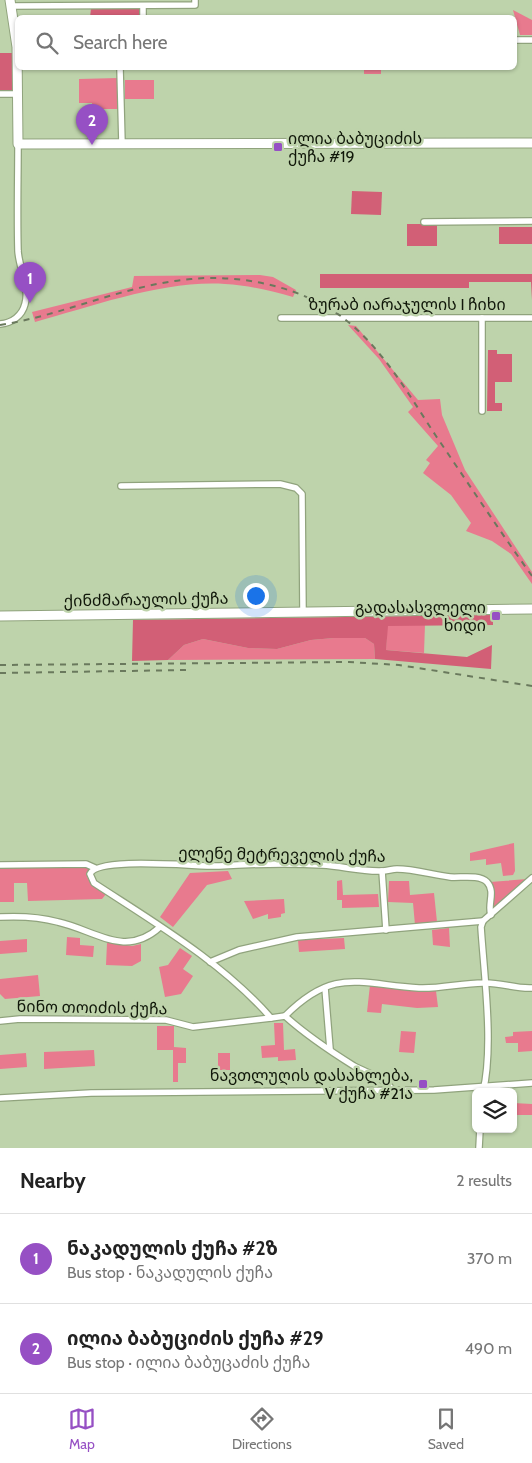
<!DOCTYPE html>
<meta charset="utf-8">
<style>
:root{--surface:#fff;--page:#f2f2f2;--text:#222;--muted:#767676;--line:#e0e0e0;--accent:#9650c4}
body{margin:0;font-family:Cabin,"Noto Sans Georgian",sans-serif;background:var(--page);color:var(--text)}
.controls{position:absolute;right:15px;bottom:15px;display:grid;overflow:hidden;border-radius:8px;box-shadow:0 1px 4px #0004}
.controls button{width:45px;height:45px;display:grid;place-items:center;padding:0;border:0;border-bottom:1px solid var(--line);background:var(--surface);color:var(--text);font:25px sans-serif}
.you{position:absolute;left:255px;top:595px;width:18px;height:18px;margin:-12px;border:4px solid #fff;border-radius:50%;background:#1a73e8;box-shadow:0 0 0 8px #1a73e833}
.badge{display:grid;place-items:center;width:32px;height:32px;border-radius:50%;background:var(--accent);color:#fff;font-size:16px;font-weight:700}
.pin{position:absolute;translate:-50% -41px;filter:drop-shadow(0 1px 2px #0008)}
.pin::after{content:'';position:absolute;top:26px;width:18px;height:15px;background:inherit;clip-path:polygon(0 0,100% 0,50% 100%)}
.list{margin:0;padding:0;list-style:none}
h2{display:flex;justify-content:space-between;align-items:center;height:65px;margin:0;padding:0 20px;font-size:21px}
h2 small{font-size:16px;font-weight:400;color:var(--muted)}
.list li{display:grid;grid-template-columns:32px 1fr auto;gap:15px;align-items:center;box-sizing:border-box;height:90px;padding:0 20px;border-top:1px solid var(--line)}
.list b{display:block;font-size:19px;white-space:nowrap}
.list p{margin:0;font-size:16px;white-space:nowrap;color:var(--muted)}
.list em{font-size:16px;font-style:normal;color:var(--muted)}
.icon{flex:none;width:28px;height:28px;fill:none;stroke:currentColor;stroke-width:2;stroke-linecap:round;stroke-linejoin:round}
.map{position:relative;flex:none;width:532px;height:1148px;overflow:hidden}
.search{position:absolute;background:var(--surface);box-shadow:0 1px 4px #0004;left:15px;right:15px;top:15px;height:55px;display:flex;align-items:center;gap:12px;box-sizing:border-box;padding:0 18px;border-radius:8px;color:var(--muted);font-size:19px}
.sheet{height:245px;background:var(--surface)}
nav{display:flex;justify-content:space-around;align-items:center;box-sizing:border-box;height:70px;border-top:1px solid var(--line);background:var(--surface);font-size:14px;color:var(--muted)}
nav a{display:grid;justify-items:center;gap:2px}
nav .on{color:var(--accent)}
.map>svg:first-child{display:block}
</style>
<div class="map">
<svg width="532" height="1148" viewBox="0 0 532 1148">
<rect width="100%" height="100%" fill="#bed3ab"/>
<!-- green -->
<g fill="#e87a8e">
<polygon points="513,10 532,20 532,35 520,35"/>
<rect x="364" y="68" width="17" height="6"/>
<polygon points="118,78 118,109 92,109 92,103 79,103 79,79"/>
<rect x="125" y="80" width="29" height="19"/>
<path d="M260,275L273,277L296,290L293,297C271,291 248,285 225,284C164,280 94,306 35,322L32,312L132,287L134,276Z"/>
<polygon points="348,325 356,326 418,400 440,399 442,415 465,470 532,572 532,584 511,554 492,541 466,531 471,523 451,495 423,473 430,463 426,460 438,446 408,412 413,407 379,359"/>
<polygon points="395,624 425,624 424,653 386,650 387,626"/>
<polygon points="334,638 365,638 374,644 375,659 168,660 184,645 203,639 248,648 277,649 311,640"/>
<polygon points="514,843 515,871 513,875 503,876 501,863 486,865 486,859 470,861 470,853"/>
<polygon points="86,866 89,869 87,877 91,884 106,894 102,899 28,901 27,883 14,883 14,902 0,902 0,868"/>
<polygon points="228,871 232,879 207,885 173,927 160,917 190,873"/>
<polygon points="527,879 493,909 491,908 494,897 490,882"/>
<polygon points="342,880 343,895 378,894 379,907 342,908 342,900 337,900 337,881"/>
<polygon points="389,881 409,881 410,895 434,893 437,922 415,925 413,903 388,902"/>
<polygon points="284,899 285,913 281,914 281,917 268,919 268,914 253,919 244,901"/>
<polygon points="449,928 450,947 433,945 432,930"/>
<polygon points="67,937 80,938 80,945 94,946 93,957 66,955"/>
<polygon points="344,938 345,949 299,952 298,940"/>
<polygon points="27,939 27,952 0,954 0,941"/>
<polygon points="112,942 132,946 141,944 141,961 132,966 106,965 107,943"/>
<polygon points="180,948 192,956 183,969 193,976 181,994 165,997 159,967 168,965"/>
<polygon points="38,975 40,996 5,999 0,994 0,979"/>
<polygon points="370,985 414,991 436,991 438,1007 417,1008 382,1004 381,1013 367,1012"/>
<polygon points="274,1023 283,1023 284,1050 295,1049 296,1060 278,1061 278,1057 262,1058 261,1046 275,1045"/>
<polygon points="157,1026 174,1026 174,1047 186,1048 186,1063 178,1063 178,1082 173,1082 173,1050 157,1050"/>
<polygon points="401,1031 416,1032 414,1053 399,1052"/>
<polygon points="532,1031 532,1051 518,1052 518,1043 506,1043 505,1037 513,1036 513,1032"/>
<polygon points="94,1050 95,1066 44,1069 44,1052"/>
<polygon points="26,1053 27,1067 0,1069 0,1055"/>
<rect x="218" y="1053" width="12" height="17"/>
<polygon points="513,1103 532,1104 532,1115 513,1115"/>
</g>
<!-- forest -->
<g fill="#d25f76">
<polygon points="91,8 141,8 141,17 90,18"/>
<polygon points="0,53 12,53 13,91 0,91"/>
<polygon points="352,191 382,192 381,215 351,214"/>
<rect x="407" y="224" width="30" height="22"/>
<rect x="499" y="227" width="33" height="17"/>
<polygon points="320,274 532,274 532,300 531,282 469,282 469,288 320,288"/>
<polygon points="488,350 497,350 497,354 512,354 512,382 495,382 495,403 502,403 502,411 487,411"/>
<polygon points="493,615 493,625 388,626 386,650 467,657 492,645 491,669 375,659 374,644 365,638 334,638 311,640 277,649 248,648 203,639 184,645 168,660 132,661 133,620"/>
</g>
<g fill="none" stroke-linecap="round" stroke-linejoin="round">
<!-- street casing -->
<g stroke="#90a37d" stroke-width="8">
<g id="street">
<polyline points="12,6 195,5 195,0"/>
<polyline points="143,6 143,18"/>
<polyline points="514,40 532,40"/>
<polyline points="120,68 122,144"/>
<polyline points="0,94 18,94"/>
<polyline points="424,222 532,221"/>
<polyline points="281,318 532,318"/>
<path d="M0,324C12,323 22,316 25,304C30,288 19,268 18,251C17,215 18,179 18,144"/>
<polyline points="482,411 482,318"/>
<polyline points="121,486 280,484 296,488 302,494 303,612"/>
<polyline points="0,865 86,864 95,868"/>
<polyline points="382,871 386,930"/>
<path d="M0,917C19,916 40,917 58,922C95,930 125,959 160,927"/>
<polyline points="210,962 239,950 297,937 483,921"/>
<polyline points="325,988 330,1049"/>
<path d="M285,1016C334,967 358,984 419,988C440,989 462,983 483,983C500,982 515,989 532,988"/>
<polyline points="0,1021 20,1019 166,1020 193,1027 271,1018"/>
<path d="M393,1090C382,1076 369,1074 354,1066C330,1051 306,1035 285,1016L271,1018C222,962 155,923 94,883L90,874C97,856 199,867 219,866C253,864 288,863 322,865C342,866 362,872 382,871C387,871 392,869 397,869C414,869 433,875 450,877C460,878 479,874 487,882C496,892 487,904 491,915"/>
<path d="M483,1092C494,1047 484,974 481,927L483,921L532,878"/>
<polyline points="0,1098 91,1093 434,1090 532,1083"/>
<polyline points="479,1148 480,1129"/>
</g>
</g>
<!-- secondary casing -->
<g stroke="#90a37d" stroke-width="11">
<g id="secondary">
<polyline points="10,0 17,47 18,144 532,143"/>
<polyline points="0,616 532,609"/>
</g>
</g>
<!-- street -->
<use href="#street" stroke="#fff" stroke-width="5.5"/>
<!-- secondary -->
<use href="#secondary" stroke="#fff" stroke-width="9"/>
<!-- rail -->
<g stroke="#6a795d" stroke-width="2" stroke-dasharray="6 6" stroke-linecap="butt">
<path d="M0,325C64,315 124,285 191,279C242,274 301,287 342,317C382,347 409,395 436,436C468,483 499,530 532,576"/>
<polyline points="0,665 349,662 399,665 532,686"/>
<polyline points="0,673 187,670"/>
</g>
</g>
<!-- markers -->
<g fill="#9650c4" stroke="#bed3ab" stroke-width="2">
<rect x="273" y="142" width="10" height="10" rx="2.5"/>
<rect x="491" y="611" width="10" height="10" rx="2.5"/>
<rect x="418" y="1079" width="10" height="10" rx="2.5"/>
</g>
<g text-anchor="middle" stroke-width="5" stroke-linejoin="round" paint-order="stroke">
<!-- poi labels -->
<g font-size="16" fill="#101709" stroke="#bed3ab" text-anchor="end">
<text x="288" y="144" text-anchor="start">ილია ბაბუციძის<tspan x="288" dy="18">ქუჩა #19</tspan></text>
<text x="486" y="613">გადასასვლელი<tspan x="486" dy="18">ხიდი</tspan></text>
<text x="413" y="1081">ნავთლუღის დასახლება,<tspan x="413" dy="18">V ქუჩა #21ა</tspan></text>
</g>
<!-- street labels -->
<g font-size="16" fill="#101709" stroke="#bed3ab">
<text x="407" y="310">ზურაბ იარაჯულის I ჩიხი</text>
<text transform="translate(146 599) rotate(-1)" y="6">ქინძმარაულის ქუჩა</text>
<text transform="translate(282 854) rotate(1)" y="6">ელენე მეტრეველის ქუჩა</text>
<text transform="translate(92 1007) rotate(1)" y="6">ნინო თოიძის ქუჩა</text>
</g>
</g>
</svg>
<div class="controls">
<button><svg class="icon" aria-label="layers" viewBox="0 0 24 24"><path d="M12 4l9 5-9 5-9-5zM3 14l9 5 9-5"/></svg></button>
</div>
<div class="you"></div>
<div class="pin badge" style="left:30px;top:303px">1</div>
<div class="pin badge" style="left:92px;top:145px">2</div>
<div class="search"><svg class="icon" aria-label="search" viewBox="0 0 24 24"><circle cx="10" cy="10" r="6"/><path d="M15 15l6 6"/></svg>Search here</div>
</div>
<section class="sheet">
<h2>Nearby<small>2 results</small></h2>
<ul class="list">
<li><span class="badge">1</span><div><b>ნაკადულის ქუჩა #2ზ</b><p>Bus stop · ნაკადულის ქუჩა</p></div><em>370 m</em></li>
<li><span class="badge">2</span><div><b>ილია ბაბუციძის ქუჩა #29</b><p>Bus stop · ილია ბაბუცაძის ქუჩა</p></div><em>490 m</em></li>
</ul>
</section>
<nav>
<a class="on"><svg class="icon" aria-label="map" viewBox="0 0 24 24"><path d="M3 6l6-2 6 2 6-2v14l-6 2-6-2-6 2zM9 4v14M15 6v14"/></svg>Map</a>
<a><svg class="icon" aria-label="directions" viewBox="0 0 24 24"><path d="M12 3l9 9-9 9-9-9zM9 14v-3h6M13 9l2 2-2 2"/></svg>Directions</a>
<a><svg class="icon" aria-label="saved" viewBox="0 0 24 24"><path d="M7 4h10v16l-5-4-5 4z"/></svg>Saved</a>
</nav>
